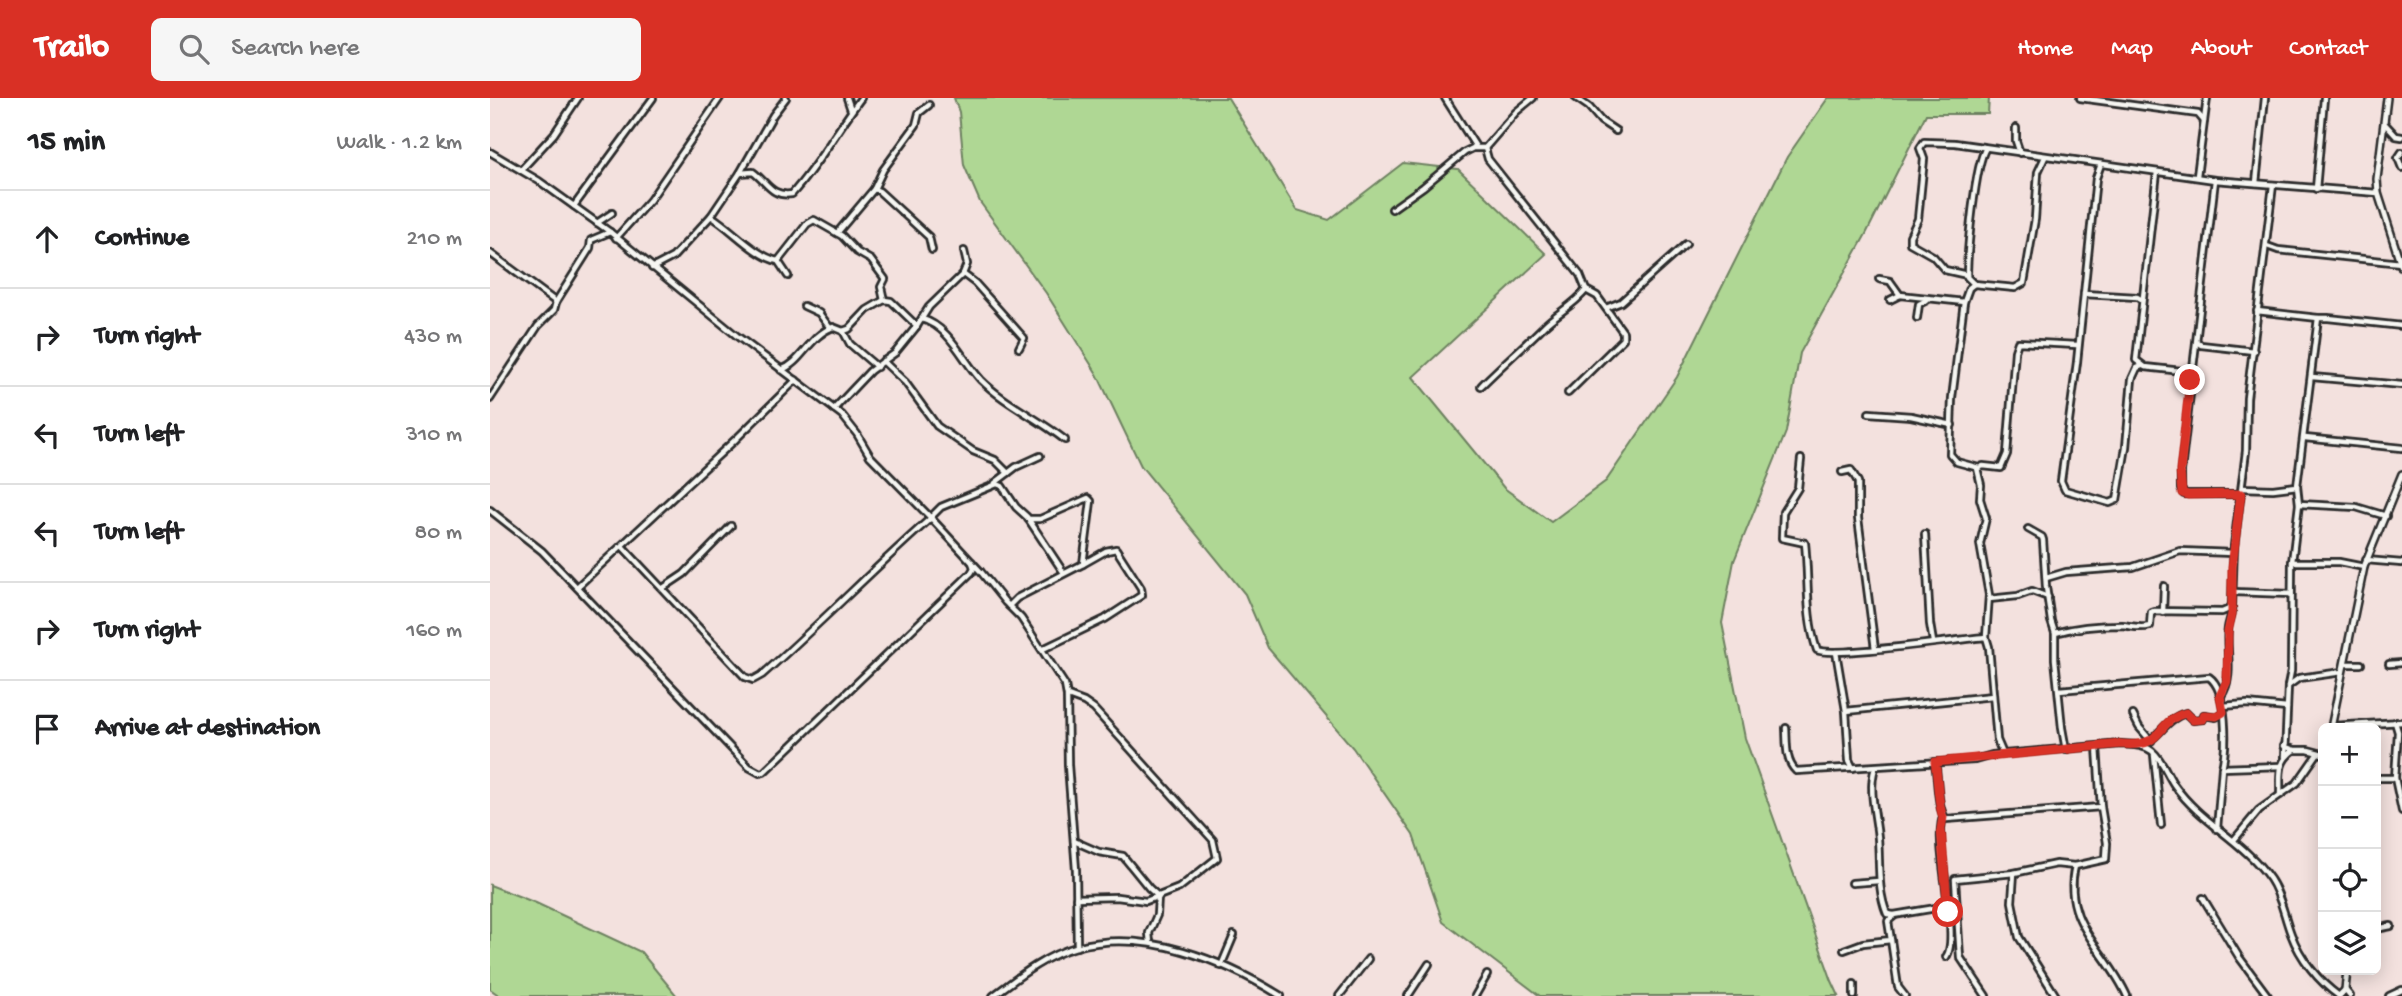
<!DOCTYPE html>
<meta charset="utf-8">
<style>
:root{--surface:#fff;--page:#f6f6f6;--text:#202124;--muted:#757577;--line:#e0e0e0;--accent:#d93025}
body{margin:0;font-family:"Gochi Hand",sans-serif;background:var(--page);color:var(--text)}
.controls{position:absolute;right:21px;bottom:21px;display:grid;overflow:hidden;border-radius:10px;box-shadow:0 4px 18px #0003}
.controls button{width:63px;height:63px;display:grid;place-items:center;padding:0;border:0;border-bottom:2px solid var(--line);background:var(--surface);color:var(--text);font:35px sans-serif}
.stop{position:absolute;width:21px;height:21px;margin:-16px;border:5px solid #d93025;border-radius:50%;background:#fff}
.stop.end{background:#d93025;border-color:#fff;box-shadow:0 2px 7px #0008}
.list{margin:0;padding:0;list-style:none}
h2{display:flex;justify-content:space-between;align-items:center;height:91px;margin:0;padding:0 28px;font-size:30px}
h2 small{font-size:23px;font-weight:400;color:var(--muted)}
.list li{display:grid;grid-template-columns:46px 1fr auto;gap:21px;align-items:center;box-sizing:border-box;height:98px;padding:0 28px;border-top:2px solid var(--line)}
.list b{display:block;font-size:26px;white-space:nowrap}
.list em{font-size:23px;font-style:normal;color:var(--muted)}
.icon{flex:none;width:38px;height:38px;fill:none;stroke:currentColor;stroke-width:2;stroke-linecap:round;stroke-linejoin:round}
.map{position:relative;flex:none;width:1912px;height:898px;overflow:hidden}
header{display:flex;align-items:center;gap:42px;box-sizing:border-box;height:98px;padding:0 35px;background:var(--accent);color:#fff}
header strong{font-size:33px}
nav{display:flex;gap:38px;margin-inline-start:auto;font-size:24px}
.search{width:490px;height:63px;background:var(--page);display:flex;align-items:center;gap:18px;box-sizing:border-box;padding:0 24px;border-radius:10px;color:var(--muted);font-size:26px}
main{display:flex}
aside{flex:1;background:var(--surface)}
.map>svg:first-child{display:block}
</style>
<header>
<strong>Trailo</strong>
<div class="search"><svg class="icon" aria-label="search" viewBox="0 0 24 24"><circle cx="10" cy="10" r="6"/><path d="M15 15l6 6"/></svg>Search here</div>
<nav><a>Home</a><a>Map</a><a>About</a><a>Contact</a></nav>
</header>
<main>
<aside>
<h2>15 min<small>Walk · 1.2 km</small></h2>
<ul class="list">
<li><svg class="icon" aria-label="ahead" viewBox="0 0 24 24"><path d="M12 20V5M6 11l6-6 6 6"/></svg><div><b>Continue</b></div><em>210 m</em></li>
<li><svg class="icon" aria-label="right" viewBox="0 0 24 24"><path d="M7 20v-9h11M14 6l5 5-5 5"/></svg><div><b>Turn right</b></div><em>430 m</em></li>
<li><svg class="icon" aria-label="left" viewBox="0 0 24 24"><path d="M17 20v-9H6M10 6l-5 5 5 5"/></svg><div><b>Turn left</b></div><em>310 m</em></li>
<li><svg class="icon" aria-label="left" viewBox="0 0 24 24"><path d="M17 20v-9H6M10 6l-5 5 5 5"/></svg><div><b>Turn left</b></div><em>80 m</em></li>
<li><svg class="icon" aria-label="right" viewBox="0 0 24 24"><path d="M7 20v-9h11M14 6l5 5-5 5"/></svg><div><b>Turn right</b></div><em>160 m</em></li>
<li><svg class="icon" aria-label="arrive" viewBox="0 0 24 24"><path d="M6 21V4h12l-3 4 3 4H6"/></svg><div><b>Arrive at destination</b></div></li>
</ul>
</aside>
<div class="map">
<svg width="1912" height="898" viewBox="0 0 1912 898">
<rect width="100%" height="100%" fill="#f3e1de"/>
<filter id="ink" filterUnits="userSpaceOnUse"><feTurbulence type="fractalNoise" baseFrequency=".0143" numOctaves="2"/><feDisplacementMap in="SourceGraphic" scale="14" xChannelSelector="R" yChannelSelector="G"/><feConvolveMatrix kernelMatrix="1 2 1 2 8 2 1 2 1" color-interpolation-filters="sRGB"/></filter>
<g filter="url(#ink)">
<!-- green -->
<g fill="#afd794" stroke="#6d8160" stroke-width="2">
<polygon points="464,0 738,0 807,112 839,122 913,65 968,71 1056,156 923,279 1014,390 1061,424 1116,383 1187,279 1297,59 1338,0 1499,0 1498,16 1436,16 1376,136 1310,255 1296,334 1244,463 1232,525 1255,640 1342,883 1349,898 1050,898 953,824 923,737 863,650 778,550 755,496 651,368 607,276 556,195 490,104 474,67 469,14"/>
<polygon points="0,787 46,805 151,854 187,898 10,898 0,891"/>
</g>
<g fill="none" stroke-linecap="round" stroke-linejoin="round">
<!-- minor casing -->
<g stroke="#2b2b2b" stroke-width="10">
<g id="minor">
<polyline points="357,0 361,12"/>
<polyline points="955,0 986,49"/>
<polyline points="1086,0 1099,9 1111,23 1126,33"/>
<polyline points="1590,0 1708,16 1714,23"/>
<polyline points="1895,26 1906,38 1912,39"/>
<polyline points="1526,30 1526,43 1530,55"/>
<polyline points="995,50 998,61 1090,177 1096,192 1107,198 1133,234 1133,241 1078,295"/>
<path d="M1496,50C1485,65 1477,156 1477,179L1484,186L1525,190L1534,185L1545,121L1548,74L1555,59"/>
<polyline points="0,54 49,83 120,134 247,238 352,317 367,336 380,358 441,420 491,474 515,504 531,520 575,587 577,598 578,667 586,772 587,849"/>
<polyline points="1912,54 1908,60 1912,70"/>
<polyline points="1611,66 1606,80 1587,264 1571,383 1575,392 1620,405 1627,402 1636,349 1642,281 1647,270 1652,268"/>
<polyline points="31,72 64,36 88,0"/>
<polyline points="1667,74 1646,262 1655,269 1701,274"/>
<path d="M250,75L263,74C278,85 281,99 302,96C329,66 347,32 371,0"/>
<polyline points="1707,78 1717,0"/>
<polyline points="1725,82 1691,373 1691,391 1694,396 1751,396"/>
<polyline points="1766,85 1775,0"/>
<polyline points="384,91 389,93 439,139 442,152"/>
<polyline points="1826,91 1834,0"/>
<polyline points="84,108 163,0"/>
<polyline points="902,111 933,89 975,54 983,50 995,50 1026,14 1043,0"/>
<path d="M221,118C241,130 266,159 288,163L298,178"/>
<polyline points="107,125 122,115"/>
<polyline points="347,135 384,91 393,72 426,27 429,15 439,7"/>
<polyline points="126,140 160,102 230,0"/>
<polyline points="1777,148 1788,152 1911,165"/>
<polyline points="0,155 66,204"/>
<polyline points="288,163 317,126 324,122 352,138 367,154 381,162 395,181 391,189 394,202"/>
<polyline points="162,170 183,159 221,118 250,75 283,17 296,0"/>
<polyline points="473,176 485,185 534,240 529,250"/>
<polyline points="1477,177 1455,172 1443,158 1420,145 1420,138 1428,121 1434,61 1430,50 1434,44 1465,45 1725,82 1888,95"/>
<polyline points="1389,181 1400,183 1410,197 1474,204"/>
<polyline points="1484,186 1479,190 1474,204 1462,300 1460,356 1467,364 1489,370 1493,368 1511,370 1517,356 1525,253 1528,244 1587,247"/>
<polyline points="1594,196 1647,199 1652,202"/>
<polyline points="394,202 401,203 427,228"/>
<polyline points="1400,202 1410,197"/>
<polyline points="314,208 329,215 340,230"/>
<polyline points="1116,210 1131,204 1196,146"/>
<polyline points="1767,213 1828,220"/>
<polyline points="1427,220 1429,206 1437,202"/>
<path d="M432,221C460,229 473,263 491,282C515,306 549,321 575,342"/>
<polyline points="353,233 360,246 387,269"/>
<polyline points="1707,244 1711,247 1764,253"/>
<polyline points="393,263 415,284 447,328 483,353 505,362 518,375"/>
<path d="M291,272C312,265 319,238 343,229L353,233L359,231L377,212L394,202"/>
<polyline points="1822,279 1912,287"/>
<path d="M991,288C1012,267 1034,248 1054,228C1067,215 1083,208 1096,192"/>
<polyline points="0,301 48,228 64,212 66,204 100,150 101,142 120,134"/>
<polyline points="344,311 380,273 405,255 427,228 439,209 473,176 477,166 474,153"/>
<polyline points="1379,315 1421,318 1462,327"/>
<polyline points="1815,340 1912,350"/>
<path d="M1311,361L1308,390L1293,414L1292,440L1315,445C1319,480 1315,518 1327,552C1342,560 1470,541 1496,539"/>
<polyline points="1487,370 1491,387 1490,401 1496,420 1490,446 1499,497 1496,539 1499,549 1507,642 1513,656"/>
<polyline points="1352,374 1361,372 1368,384 1368,420 1385,551"/>
<polyline points="505,385 526,369 550,358"/>
<polyline points="1752,390 1783,391 1807,388"/>
<polyline points="1809,406 1866,409 1896,418"/>
<polyline points="0,412 52,453 259,669 270,675 274,674 481,475 484,470 482,464"/>
<polyline points="441,419 451,409 507,386 512,388 526,409 537,419 574,475"/>
<polyline points="1538,431 1552,439 1553,442 1556,489 1561,523 1565,535 1565,561 1572,630 1576,652"/>
<polyline points="1435,436 1440,526 1443,544"/>
<path d="M132,448L255,579L263,582L272,577C330,526 383,471 441,420"/>
<polyline points="1876,462 1912,465"/>
<polyline points="1802,464 1849,464 1874,469"/>
<polyline points="1556,480 1576,474 1643,469 1690,453 1743,455"/>
<polyline points="87,489 246,341 306,282"/>
<polyline points="173,490 194,476 241,428"/>
<polyline points="1744,494 1801,496"/>
<polyline points="1499,501 1528,498 1542,493 1558,499"/>
<polyline points="519,508 527,500 593,466 601,403 598,400 550,421 538,421"/>
<polyline points="1673,514 1674,488"/>
<path d="M1565,535C1586,529 1610,527 1632,527C1641,528 1651,531 1660,528L1661,514L1664,513L1732,514L1739,511L1742,507L1744,448L1756,353L1757,300L1783,87"/>
<polyline points="553,551 615,521 652,497 651,490 626,451 616,453 593,466"/>
<polyline points="1346,554 1356,613 1359,662 1363,670"/>
<polyline points="1855,566 1871,566"/>
<polyline points="1899,566 1912,565"/>
<polyline points="1798,588 1809,580 1852,574"/>
<path d="M1569,592L1719,579C1738,592 1737,649 1732,670"/>
<polyline points="578,598 594,604 604,611 723,742 727,760 689,790 656,803 627,799 586,800"/>
<path d="M1731,598C1745,578 1735,552 1738,530C1739,522 1743,516 1742,508"/>
<polyline points="1733,608 1757,606 1797,610"/>
<polyline points="1356,613 1503,598"/>
<polyline points="1643,617 1649,629 1661,643"/>
<polyline points="1905,624 1908,634 1905,680 1912,713"/>
<polyline points="1842,628 1912,624"/>
<path d="M1296,630C1297,645 1295,663 1306,673L1485,662L1502,657L1631,646C1641,647 1653,646 1662,653C1673,662 1677,677 1685,688C1711,725 1755,744 1780,781C1791,797 1794,818 1801,836C1810,860 1828,883 1849,898"/>
<path d="M1652,648C1669,639 1677,620 1696,615L1703,622L1713,621L1714,617L1726,619L1733,615"/>
<polyline points="1794,648 1804,652 1818,652 1833,656"/>
<polyline points="1664,657 1671,727"/>
<polyline points="1795,659 1798,588 1801,573 1802,464 1809,406 1807,388 1828,220 1838,220 1912,228"/>
<path d="M1445,664C1448,680 1447,711 1456,721L1611,709"/>
<path d="M1385,670C1378,691 1386,718 1388,740C1390,766 1387,791 1397,816L1404,817L1458,808"/>
<polyline points="1886,680 1905,680"/>
<path d="M1790,697C1791,677 1786,665 1804,652"/>
<path d="M1453,719C1443,748 1471,840 1456,859"/>
<polyline points="1727,731 1732,670 1791,668"/>
<polyline points="1744,742 1769,712 1807,685 1828,655"/>
<polyline points="584,743 609,754 633,758 659,790 669,799"/>
<path d="M1585,768C1571,825 1617,852 1637,898"/>
<polyline points="1524,775 1522,804 1529,839 1566,898"/>
<polyline points="1362,785 1389,783"/>
<polyline points="1713,800 1749,859 1778,898"/>
<polyline points="1886,831 1901,828"/>
<polyline points="1401,842 1408,889 1415,898"/>
<polyline points="660,845 659,835 667,817 668,799"/>
<polyline points="1354,852 1373,845 1401,842 1398,823 1404,818"/>
<polyline points="731,868 744,837"/>
<polyline points="1364,886 1364,898"/>
<path d="M503,898C527,880 556,857 586,849C655,830 733,862 791,898"/>
<polyline points="849,898 878,861"/>
<polyline points="918,898 939,866"/>
<polyline points="985,898 997,877"/>
<polyline points="1496,898 1470,859 1465,781 1524,775 1566,766 1585,768 1616,761 1617,745 1611,709 1607,649"/>
<polyline points="1899,898 1912,892"/>
</g>
</g>
<!-- tertiary casing -->
<g stroke="#2b2b2b" stroke-width="10">
<g id="tertiary">
<polyline points="1897,0 1887,81 1888,95 1912,170"/>
<polyline points="1841,630 1874,469 1912,376"/>
<polyline points="1855,892 1857,872"/>
<polyline points="1849,898 1855,892 1860,898"/>
</g>
</g>
<!-- minor -->
<use href="#minor" stroke="#f6f6f2" stroke-width="4.5"/>
<!-- tertiary -->
<use href="#tertiary" stroke="#f6f6f2" stroke-width="5"/>
</g>
</g>
<g fill="none" stroke-linecap="round" stroke-linejoin="round" filter="url(#ink)">
<!-- route -->
<path stroke="#d93025" stroke-width="9" d="M1458,814L1451,731L1453,719C1448,708 1448,679 1445,664L1631,646C1678,650 1662,624 1696,615L1703,622L1713,621L1714,617L1726,618L1733,614L1730,598L1737,583L1738,534L1742,516V469L1751,396L1698,397L1692,395L1690,373L1700,282"/>
</g>
</svg>
<div class="controls">
<button>+</button>
<button>−</button>
<button><svg class="icon" aria-label="locate" viewBox="0 0 24 24"><circle cx="12" cy="12" r="6"/><path d="M12 2v4M12 18v4M2 12h4M18 12h4"/></svg></button>
<button><svg class="icon" aria-label="layers" viewBox="0 0 24 24"><path d="M12 4l9 5-9 5-9-5zM3 14l9 5 9-5"/></svg></button>
</div>
<div class="stop" style="left:1458px;top:814px"></div>
<div class="stop end" style="left:1700px;top:282px"></div>
</div>
</main>
